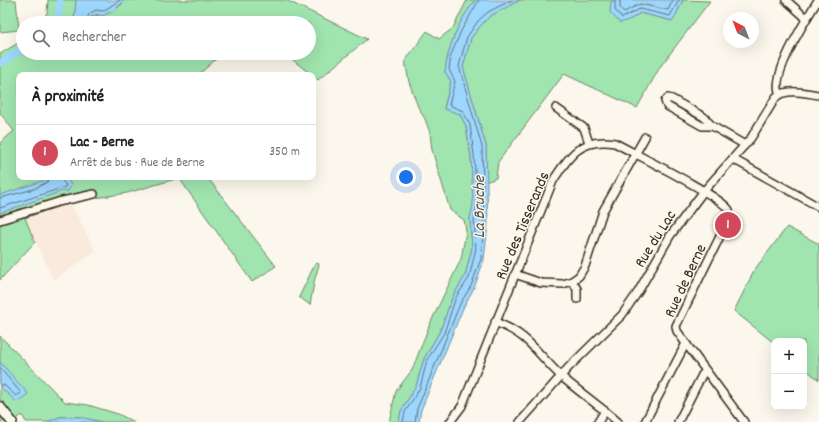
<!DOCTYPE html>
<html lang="fr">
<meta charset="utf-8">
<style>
:root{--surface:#fff;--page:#f2f2f2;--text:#202124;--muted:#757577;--line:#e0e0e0;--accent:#d1495b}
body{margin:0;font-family:Dekko,sans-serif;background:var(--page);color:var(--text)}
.controls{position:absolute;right:12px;bottom:12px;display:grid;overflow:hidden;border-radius:8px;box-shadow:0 4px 16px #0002}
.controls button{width:36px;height:36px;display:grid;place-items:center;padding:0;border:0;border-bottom:1px solid var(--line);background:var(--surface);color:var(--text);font:20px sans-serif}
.compass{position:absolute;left:723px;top:12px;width:36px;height:36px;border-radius:50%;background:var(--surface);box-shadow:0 4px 16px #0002;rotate:318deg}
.you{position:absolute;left:406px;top:177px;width:14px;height:14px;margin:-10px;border:3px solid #fff;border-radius:50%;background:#1a73e8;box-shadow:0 0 0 6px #1a73e833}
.badge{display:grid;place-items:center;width:26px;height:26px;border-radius:50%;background:var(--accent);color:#fff;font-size:13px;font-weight:700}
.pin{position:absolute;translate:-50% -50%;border:2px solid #fff;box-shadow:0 1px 4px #0006}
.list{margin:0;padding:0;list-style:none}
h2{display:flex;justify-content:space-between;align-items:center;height:52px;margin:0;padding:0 16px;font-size:17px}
h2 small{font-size:13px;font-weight:400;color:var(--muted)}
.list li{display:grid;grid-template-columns:26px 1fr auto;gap:12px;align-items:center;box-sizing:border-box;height:56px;padding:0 16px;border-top:1px solid var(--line)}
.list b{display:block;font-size:15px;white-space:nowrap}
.list p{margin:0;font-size:13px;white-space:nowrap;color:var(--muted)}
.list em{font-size:13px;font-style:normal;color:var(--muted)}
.icon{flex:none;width:22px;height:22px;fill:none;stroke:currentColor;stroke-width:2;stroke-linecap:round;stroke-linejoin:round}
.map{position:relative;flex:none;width:819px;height:422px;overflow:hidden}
.search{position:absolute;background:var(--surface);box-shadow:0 4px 16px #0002;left:16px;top:16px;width:300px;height:44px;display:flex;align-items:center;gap:10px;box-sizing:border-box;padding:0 14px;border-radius:22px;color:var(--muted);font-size:15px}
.panel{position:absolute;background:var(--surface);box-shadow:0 4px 16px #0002;left:16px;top:72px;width:300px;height:108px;border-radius:8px}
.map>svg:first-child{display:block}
</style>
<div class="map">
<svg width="819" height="422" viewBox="0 0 819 422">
<rect width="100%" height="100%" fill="#fbf7ec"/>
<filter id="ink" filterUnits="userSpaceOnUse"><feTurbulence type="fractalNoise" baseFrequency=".025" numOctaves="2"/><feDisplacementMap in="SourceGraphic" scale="8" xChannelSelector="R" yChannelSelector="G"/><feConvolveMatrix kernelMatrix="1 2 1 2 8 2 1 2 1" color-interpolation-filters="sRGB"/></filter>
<g filter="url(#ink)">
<!-- built -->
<polygon fill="#faeadd" points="70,202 96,252 53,280 25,218"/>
<!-- green -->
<g fill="#a0e4af" stroke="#6e8766">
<polygon points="0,0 16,0 19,30 0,32"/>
<polygon points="48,0 76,0 75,14 72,23 40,23 47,13"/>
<polygon points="123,0 286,0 367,39 318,80 284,53 309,53 309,23 89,23 91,17 113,11 122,4"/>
<path d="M467,0H476C459,19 448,46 445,72L451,81L444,108L460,114L466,126L471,156L474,205L470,218L472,248L465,276L453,296L440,331L424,359L416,386L401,411L399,422H389L396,391L412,370L429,326L461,259L466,231L464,220L450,210L432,150L430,133L425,119L418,107L409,82L405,61L427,31L439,39L453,28Z"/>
<polygon points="520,0 615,0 611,2 631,19 640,13 673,21 683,0 710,1 660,67 637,108 564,74 498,162 496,178 486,182 486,146 463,67 471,38 482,24 490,16"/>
<polygon points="23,40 23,53 223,53 198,75 19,75 19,177 207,177 276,266 252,282 179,178 127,193 70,202 25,218 35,242 0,280 0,143 14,131 0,113 0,54"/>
<polygon points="787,227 819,244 819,380 804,368 804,341 774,341 774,343 734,311 755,269"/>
<polygon points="318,263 319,265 315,278 310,305 299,297 315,264"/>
<polygon points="0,336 65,402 88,405 118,414 134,422 102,422 79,417 60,417 47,422 26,422 22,415 13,422 0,422"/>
</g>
<!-- water -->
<g fill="#9dd7fd" stroke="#7692a4">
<polygon points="76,0 123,0 124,1 113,11 102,16 97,14 91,17 89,23 72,23 75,14"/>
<path d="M476,0H520L490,16L482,24L471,38L463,67L486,146L488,224L484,260L474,288L464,306L421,410L419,422H399L401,411L416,386L424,359L440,331L453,296L465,276L472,248L470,218L473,205L471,156L466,126L460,114L444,109L451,81L445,72C448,46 459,19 476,0Z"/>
<polygon points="615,0 683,0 673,21 640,13 631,19 620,23 610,12 611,2"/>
<path d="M54,177C62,177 69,178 71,186L68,191H62L0,213V195Z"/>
<polygon points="0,362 28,394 17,402 0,387"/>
<polygon points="60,417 79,417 102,422 47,422"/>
</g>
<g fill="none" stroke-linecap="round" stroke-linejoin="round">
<!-- shore -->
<g stroke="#626f77" stroke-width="1">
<polyline points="615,0 615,10 622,18 640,9 670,16 679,0"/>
<polyline points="620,0 620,8 624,12 640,4 668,10 673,0"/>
<polyline points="86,23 89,14 96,10 103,11 120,0"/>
<polyline points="0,198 34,189 47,182 49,177"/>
<polyline points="0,208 65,187 66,185 62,181 61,177"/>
<polyline points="0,368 21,393 16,396 4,385 0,385"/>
<polyline points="403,422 405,412 420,388 427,360 444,333 456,297 469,278 476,248 474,219 477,205 474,155 470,125 463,111 449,105 455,81 449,70 451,55 461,31 479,0"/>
<polyline points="415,422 417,409 460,304 471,286 481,259 484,224 482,147 459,66 467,37 478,21 488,12 512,0"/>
</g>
<!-- canal -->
<g stroke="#9dd7fd" stroke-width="7">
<polyline points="55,23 58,19 60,0"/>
<polyline points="0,63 23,49"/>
</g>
<!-- minor casing -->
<g stroke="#3b2a1e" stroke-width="10">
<g id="minor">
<polyline points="786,0 806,18"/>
<path d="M780,94C769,77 808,16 818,0"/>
<polyline points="556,108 584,128 589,143"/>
<polyline points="712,126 704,117 672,99 668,98 665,101 667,106 702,126 712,126 745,145"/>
<polyline points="733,159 819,207"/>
<polyline points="0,220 58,202 94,194"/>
<polyline points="515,274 541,283 563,284 572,281 579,276 585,266 603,211 645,137"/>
<polyline points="572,281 577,289 577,299"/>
<path d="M495,322C530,335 535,352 561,376C579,392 600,406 618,422"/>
<path d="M450,422L462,406L553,181C569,155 582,137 615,143C635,154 721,196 729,210V218L676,326L677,331L687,345L744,422"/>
<path d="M520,422L569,367L622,315L638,292L670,236L703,192L751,138L776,97C787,88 805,93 819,95"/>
<polyline points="598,422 605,411"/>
<polyline points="645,422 684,347 687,345"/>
<polyline points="678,422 702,375 706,371"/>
</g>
</g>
<!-- secondary casing -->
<g stroke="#3b2a1e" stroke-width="12">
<polyline id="secondary" points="0,407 12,422"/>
</g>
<!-- minor -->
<use href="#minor" stroke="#fbf7ec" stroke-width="7"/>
<!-- secondary -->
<use href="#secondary" stroke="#fbf7ec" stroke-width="9"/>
</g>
</g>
<g text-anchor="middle" stroke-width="3" stroke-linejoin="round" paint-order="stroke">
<!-- street labels -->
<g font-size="16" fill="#3b2a1e" stroke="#fbf7ec">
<text transform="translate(521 225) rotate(-67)" y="6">Rue des Tisserands</text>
<text transform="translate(654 238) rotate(-58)" y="6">Rue du Lac</text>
<text transform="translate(684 280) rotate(-65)" y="6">Rue de Berne</text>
</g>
<!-- water labels -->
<g font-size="17" font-style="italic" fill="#545556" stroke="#fbf7ec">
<text transform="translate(478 207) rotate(-90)" y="6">La Bruche</text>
</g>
</g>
</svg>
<div class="controls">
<button>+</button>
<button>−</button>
</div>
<svg class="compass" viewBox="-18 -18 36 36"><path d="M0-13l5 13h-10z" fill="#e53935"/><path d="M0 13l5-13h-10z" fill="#757577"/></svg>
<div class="you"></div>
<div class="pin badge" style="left:728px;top:225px">1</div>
<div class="search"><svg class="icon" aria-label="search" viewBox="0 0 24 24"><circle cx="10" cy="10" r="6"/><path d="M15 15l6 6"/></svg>Rechercher</div>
<section class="panel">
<h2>À proximité<small></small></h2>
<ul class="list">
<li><span class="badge">1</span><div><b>Lac - Berne</b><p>Arrêt de bus · Rue de Berne</p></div><em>350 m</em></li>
</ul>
</section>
</div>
